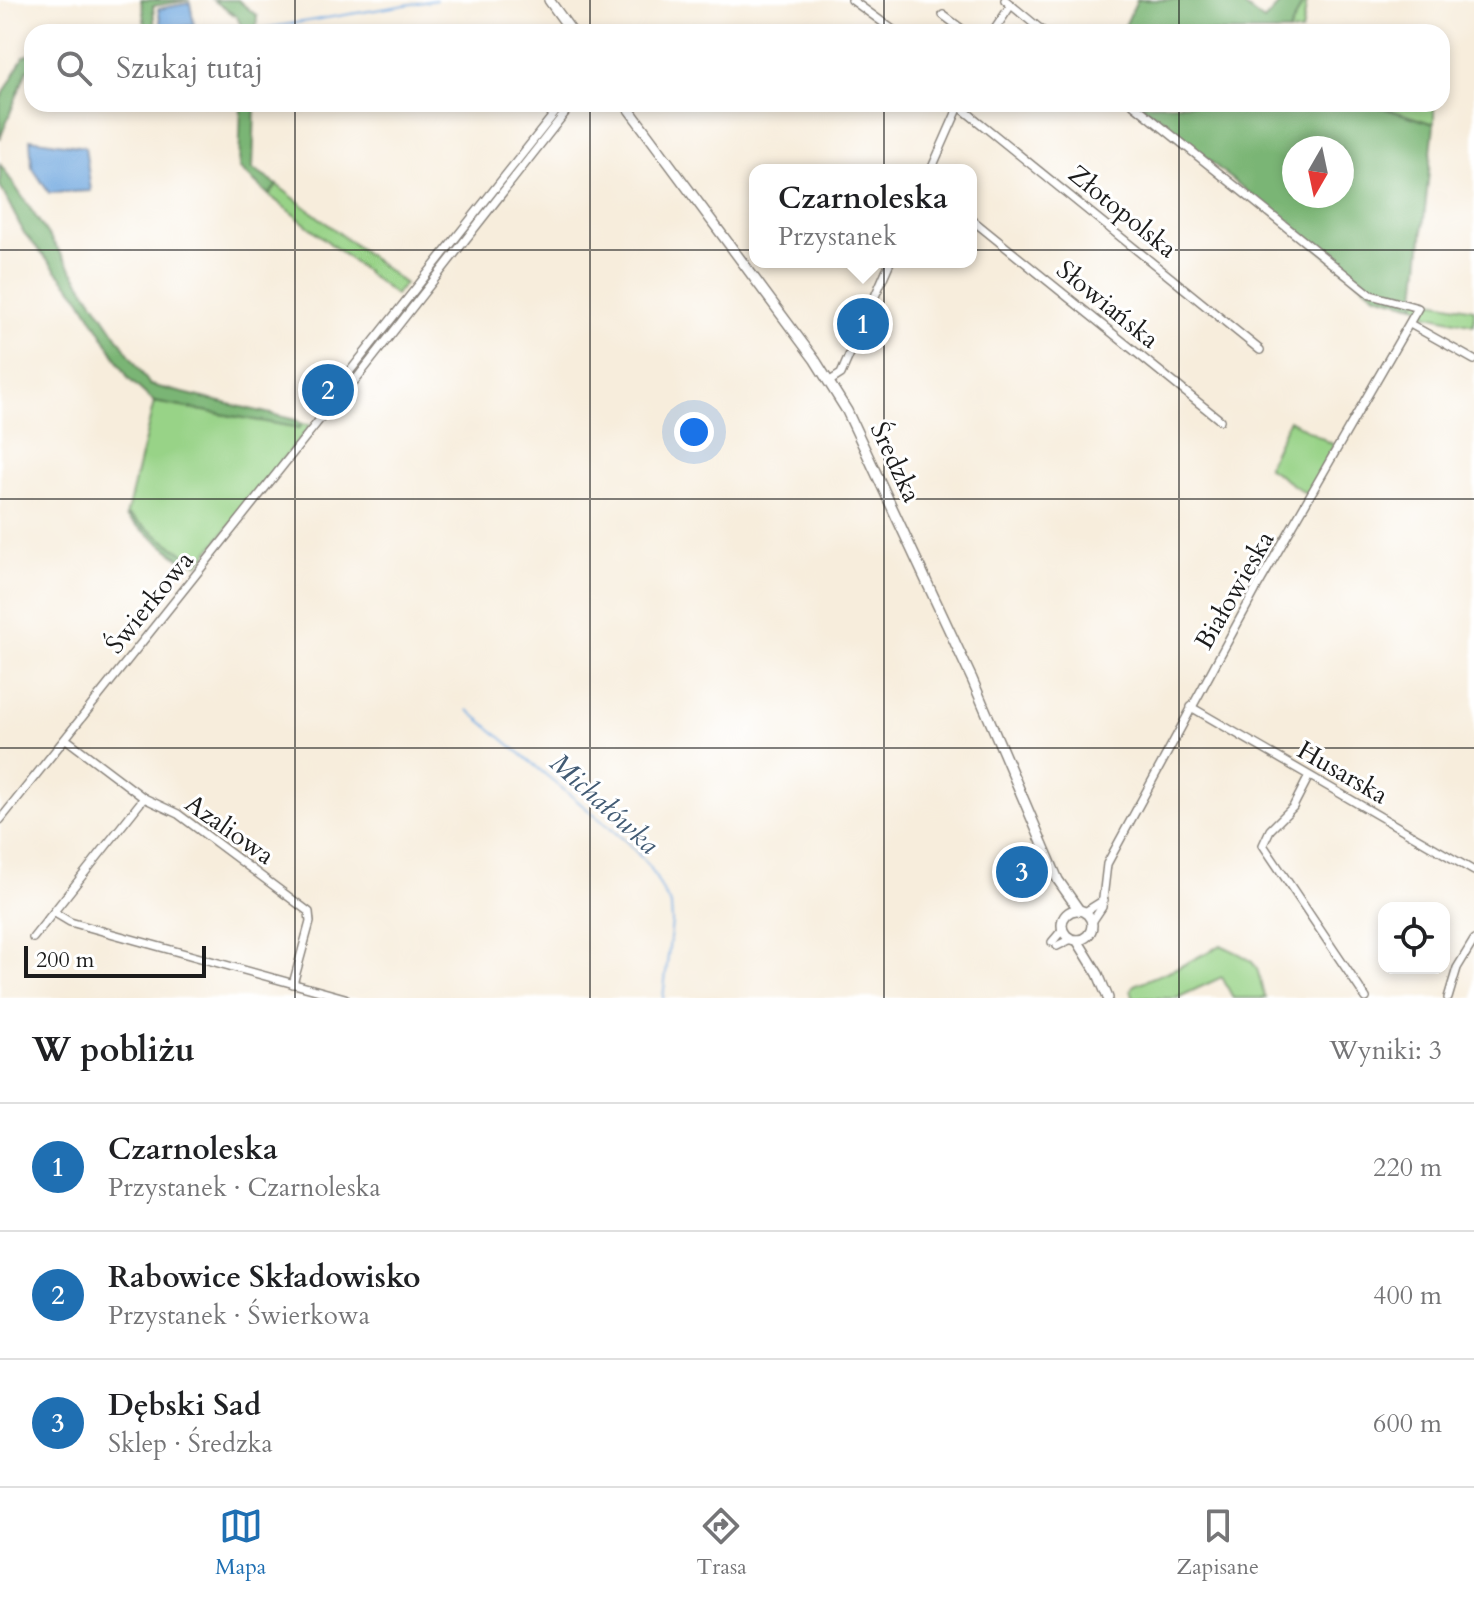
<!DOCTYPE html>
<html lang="pl">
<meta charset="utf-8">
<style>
:root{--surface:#fff;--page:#f6f6f6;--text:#202124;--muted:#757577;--line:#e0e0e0;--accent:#1f6fb2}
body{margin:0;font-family:Cardo,serif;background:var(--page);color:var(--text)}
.controls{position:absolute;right:24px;bottom:24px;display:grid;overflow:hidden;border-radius:16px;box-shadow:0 4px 12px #0003}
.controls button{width:72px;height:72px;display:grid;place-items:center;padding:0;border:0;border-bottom:2px solid var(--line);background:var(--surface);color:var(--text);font:40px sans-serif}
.compass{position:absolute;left:1282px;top:136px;width:72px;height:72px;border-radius:50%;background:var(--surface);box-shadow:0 4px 12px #0003;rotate:189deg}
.scale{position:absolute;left:24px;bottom:20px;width:182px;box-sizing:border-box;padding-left:8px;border:4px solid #1c1c1c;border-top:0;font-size:22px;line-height:28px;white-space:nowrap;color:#1c1c1c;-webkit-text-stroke:6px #fff;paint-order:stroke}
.you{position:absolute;left:694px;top:432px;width:28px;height:28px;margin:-20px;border:6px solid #fff;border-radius:50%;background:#1a73e8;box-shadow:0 0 0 12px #1a73e833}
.badge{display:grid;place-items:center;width:52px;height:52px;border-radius:50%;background:var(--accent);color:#fff;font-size:26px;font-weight:700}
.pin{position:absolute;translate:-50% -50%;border:4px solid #fff;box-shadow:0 2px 8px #0006}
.popup{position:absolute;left:749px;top:164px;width:228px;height:104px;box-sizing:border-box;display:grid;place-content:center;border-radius:16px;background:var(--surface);filter:drop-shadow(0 2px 6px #0005);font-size:26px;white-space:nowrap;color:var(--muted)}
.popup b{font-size:30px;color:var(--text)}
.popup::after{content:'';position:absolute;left:50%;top:100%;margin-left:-16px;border:16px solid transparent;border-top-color:var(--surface)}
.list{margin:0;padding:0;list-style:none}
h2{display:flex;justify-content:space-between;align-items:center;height:104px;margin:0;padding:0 32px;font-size:34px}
h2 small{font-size:26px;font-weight:400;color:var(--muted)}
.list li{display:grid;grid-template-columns:52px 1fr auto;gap:24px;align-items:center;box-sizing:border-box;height:128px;padding:0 32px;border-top:2px solid var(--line)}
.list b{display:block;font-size:30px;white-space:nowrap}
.list p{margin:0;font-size:26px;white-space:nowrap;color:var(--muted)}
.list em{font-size:26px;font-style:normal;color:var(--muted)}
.icon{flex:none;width:44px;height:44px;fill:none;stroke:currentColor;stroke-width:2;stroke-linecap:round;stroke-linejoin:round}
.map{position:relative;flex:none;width:1474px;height:998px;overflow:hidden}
.search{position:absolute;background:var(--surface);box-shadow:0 4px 12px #0003;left:24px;right:24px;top:24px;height:88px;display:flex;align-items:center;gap:20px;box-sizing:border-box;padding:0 28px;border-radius:24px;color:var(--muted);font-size:30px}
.sheet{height:488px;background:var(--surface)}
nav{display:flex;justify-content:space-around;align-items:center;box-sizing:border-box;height:112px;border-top:2px solid var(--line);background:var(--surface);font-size:22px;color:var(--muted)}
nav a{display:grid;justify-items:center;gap:4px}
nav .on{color:var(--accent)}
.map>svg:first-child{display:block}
</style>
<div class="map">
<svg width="1474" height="998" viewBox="0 0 1474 998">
<rect width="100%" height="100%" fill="#fff"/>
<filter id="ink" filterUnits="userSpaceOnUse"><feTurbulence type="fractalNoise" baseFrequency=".0125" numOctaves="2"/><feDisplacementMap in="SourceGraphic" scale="16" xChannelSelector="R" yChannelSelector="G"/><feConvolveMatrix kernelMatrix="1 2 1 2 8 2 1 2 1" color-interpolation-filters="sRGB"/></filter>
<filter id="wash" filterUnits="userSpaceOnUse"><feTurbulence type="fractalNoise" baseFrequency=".006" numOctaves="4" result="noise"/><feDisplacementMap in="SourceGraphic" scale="32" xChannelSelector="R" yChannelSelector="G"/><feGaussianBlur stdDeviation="1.8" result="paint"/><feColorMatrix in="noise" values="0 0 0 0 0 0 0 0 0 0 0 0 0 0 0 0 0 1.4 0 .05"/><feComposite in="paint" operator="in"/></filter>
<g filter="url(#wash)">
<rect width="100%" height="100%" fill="#f7eddc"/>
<!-- green -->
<g fill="#98d387" stroke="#5a7852" stroke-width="2">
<polygon points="1304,0 1307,0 1302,32 1289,32"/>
<polygon points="1371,104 1434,104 1434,124"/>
<polygon points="277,185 405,284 395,295 269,195"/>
<polygon points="1416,298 1474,309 1474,325 1419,313 1422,307 1415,305"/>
<polygon points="154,402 299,428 302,424 311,425 198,565 130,516 126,517"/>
<polygon points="1289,420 1334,445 1308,495 1267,467"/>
<path d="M1221,945C1232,951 1255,958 1258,972C1261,981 1261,989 1266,998H1233L1222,977L1177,998H1134L1131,990L1134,985L1181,966Z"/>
</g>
<!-- forest -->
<g fill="#7ab574" stroke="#4b6848" stroke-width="2" fill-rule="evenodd">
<polygon points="141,0 190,0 153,6 155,32 142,32 145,25"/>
<polygon points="213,0 238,0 257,16 256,32 244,32 237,17"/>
<polygon points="1137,0 1236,0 1264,21 1283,0 1304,0 1289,32 1122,32"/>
<polygon points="32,54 32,69 27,70 0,139 0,100 24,56"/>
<polygon points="241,104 255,104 253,169 277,185 269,195 239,168"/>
<path d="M1139,104H1371L1434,124L1415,305L1376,295L1368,289ZM1294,148H1342V196H1294Z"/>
<polygon points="0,164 150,385 296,420 302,424 299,428 154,402 129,379 80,298 24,233 0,186"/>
<polygon points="129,516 192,560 188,565 126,517"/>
</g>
<!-- water -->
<g fill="#71a8df" stroke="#46627e" stroke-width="2">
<polygon points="190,3 194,25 162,30 158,9"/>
<polygon points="30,139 85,147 91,191 49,193 32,167"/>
</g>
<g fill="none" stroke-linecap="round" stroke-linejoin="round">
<!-- stream -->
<g stroke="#71a8df" stroke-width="2">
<polyline points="247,31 436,0"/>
<polyline points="468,710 628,843 650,867 671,906 672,922 663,998"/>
</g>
</g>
</g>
<g filter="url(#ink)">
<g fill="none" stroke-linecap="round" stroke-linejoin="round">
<!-- minor casing -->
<g stroke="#8a847c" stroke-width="10">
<g id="minor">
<polyline points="852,0 896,32"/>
<polyline points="1005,0 1044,32"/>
<polyline points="943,15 966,32"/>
<polyline points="993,32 1011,5"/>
<polyline points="959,106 1260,350"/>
<polyline points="931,170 960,104"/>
<polyline points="971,219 1220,420"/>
<polyline points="1410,324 1474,360"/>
<polyline points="830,381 841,374 890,262"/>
<polyline points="328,409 326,403 328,399 562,104"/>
<polyline points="1191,707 1474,871"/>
<polyline points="66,739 144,798 178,814 309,912 310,922 293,984"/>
<polyline points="1309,776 1293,807 1270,830 1263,845 1366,998"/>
<polyline points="0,820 328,409 335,406 572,104"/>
<polyline points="1085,912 1104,900"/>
<polyline points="55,913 70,922 345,998"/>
<polyline points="1092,922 1102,907 1107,864 1255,591 1418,308 1371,295 1133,104"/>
<polyline points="33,938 144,798"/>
<polyline points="1052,942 1063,929"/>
<polyline points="1057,946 1071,939"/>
<polyline points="1448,998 1457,968 1474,940"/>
</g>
</g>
<!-- tertiary casing -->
<g stroke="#8a847c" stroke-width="12">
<g id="tertiary">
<polyline points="549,0 572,32"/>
<polyline points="625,104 815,360 847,411 972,679 1058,880 1079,910"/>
<circle cx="1077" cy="925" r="15"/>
<polyline points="1077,940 1098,974 1108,998"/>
</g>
</g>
<!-- minor -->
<use href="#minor" stroke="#fff" stroke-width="7"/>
<!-- tertiary -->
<use href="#tertiary" stroke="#fff" stroke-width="9"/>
</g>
</g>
<!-- grid -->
<path fill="none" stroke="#1c1c1c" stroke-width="2" stroke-opacity="0.55" d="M295,0V32M590,0V32M884,0V32M1179,0V32M295,104V998M590,104V998M884,104V998M1179,104V998M0,250H1474M0,499H1474M0,748H1474"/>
<g text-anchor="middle" stroke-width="6" stroke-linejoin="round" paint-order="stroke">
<!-- street labels -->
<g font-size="26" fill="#1c1c1c" stroke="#fff">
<text transform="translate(1123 211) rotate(39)" y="9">Złotopolska</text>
<text transform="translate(1108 304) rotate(39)" y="9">Słowiańska</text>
<text transform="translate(896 462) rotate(65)" y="9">Średzka</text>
<text transform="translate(1234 590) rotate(-60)" y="9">Białowieska</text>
<text transform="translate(149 602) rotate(-51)" y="9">Świerkowa</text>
<text transform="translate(1343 772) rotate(30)" y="9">Husarska</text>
<text transform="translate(230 829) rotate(35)" y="9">Azaliowa</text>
</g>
<!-- water labels -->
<g font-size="28" font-style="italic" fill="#425b74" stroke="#fff">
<text transform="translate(605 803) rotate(42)" y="10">Michałówka</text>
</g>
</g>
</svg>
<div class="controls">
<button><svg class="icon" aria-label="locate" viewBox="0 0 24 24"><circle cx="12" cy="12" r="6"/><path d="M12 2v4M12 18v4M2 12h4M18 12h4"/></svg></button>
</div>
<svg class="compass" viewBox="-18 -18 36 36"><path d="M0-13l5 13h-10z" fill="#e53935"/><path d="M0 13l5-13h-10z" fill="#757577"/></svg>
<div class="scale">200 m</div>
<div class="you"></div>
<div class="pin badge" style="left:863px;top:324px">1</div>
<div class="popup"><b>Czarnoleska</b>Przystanek</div>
<div class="pin badge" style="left:328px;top:390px">2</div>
<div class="pin badge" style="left:1022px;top:872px">3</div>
<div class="search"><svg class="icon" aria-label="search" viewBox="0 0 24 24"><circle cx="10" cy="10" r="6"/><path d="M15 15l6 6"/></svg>Szukaj tutaj</div>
</div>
<section class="sheet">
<h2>W pobliżu<small>Wyniki: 3</small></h2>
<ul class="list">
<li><span class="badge">1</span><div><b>Czarnoleska</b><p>Przystanek · Czarnoleska</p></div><em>220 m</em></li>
<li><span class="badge">2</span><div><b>Rabowice Składowisko</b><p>Przystanek · Świerkowa</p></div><em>400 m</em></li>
<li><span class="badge">3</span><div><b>Dębski Sad</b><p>Sklep · Średzka</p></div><em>600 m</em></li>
</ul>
</section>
<nav>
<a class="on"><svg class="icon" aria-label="map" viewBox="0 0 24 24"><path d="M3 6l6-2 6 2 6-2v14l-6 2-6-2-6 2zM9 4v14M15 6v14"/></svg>Mapa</a>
<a><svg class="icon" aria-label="directions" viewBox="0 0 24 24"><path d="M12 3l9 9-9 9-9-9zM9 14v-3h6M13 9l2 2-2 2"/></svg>Trasa</a>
<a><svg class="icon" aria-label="saved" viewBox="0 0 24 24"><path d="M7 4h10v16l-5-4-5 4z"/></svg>Zapisane</a>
</nav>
